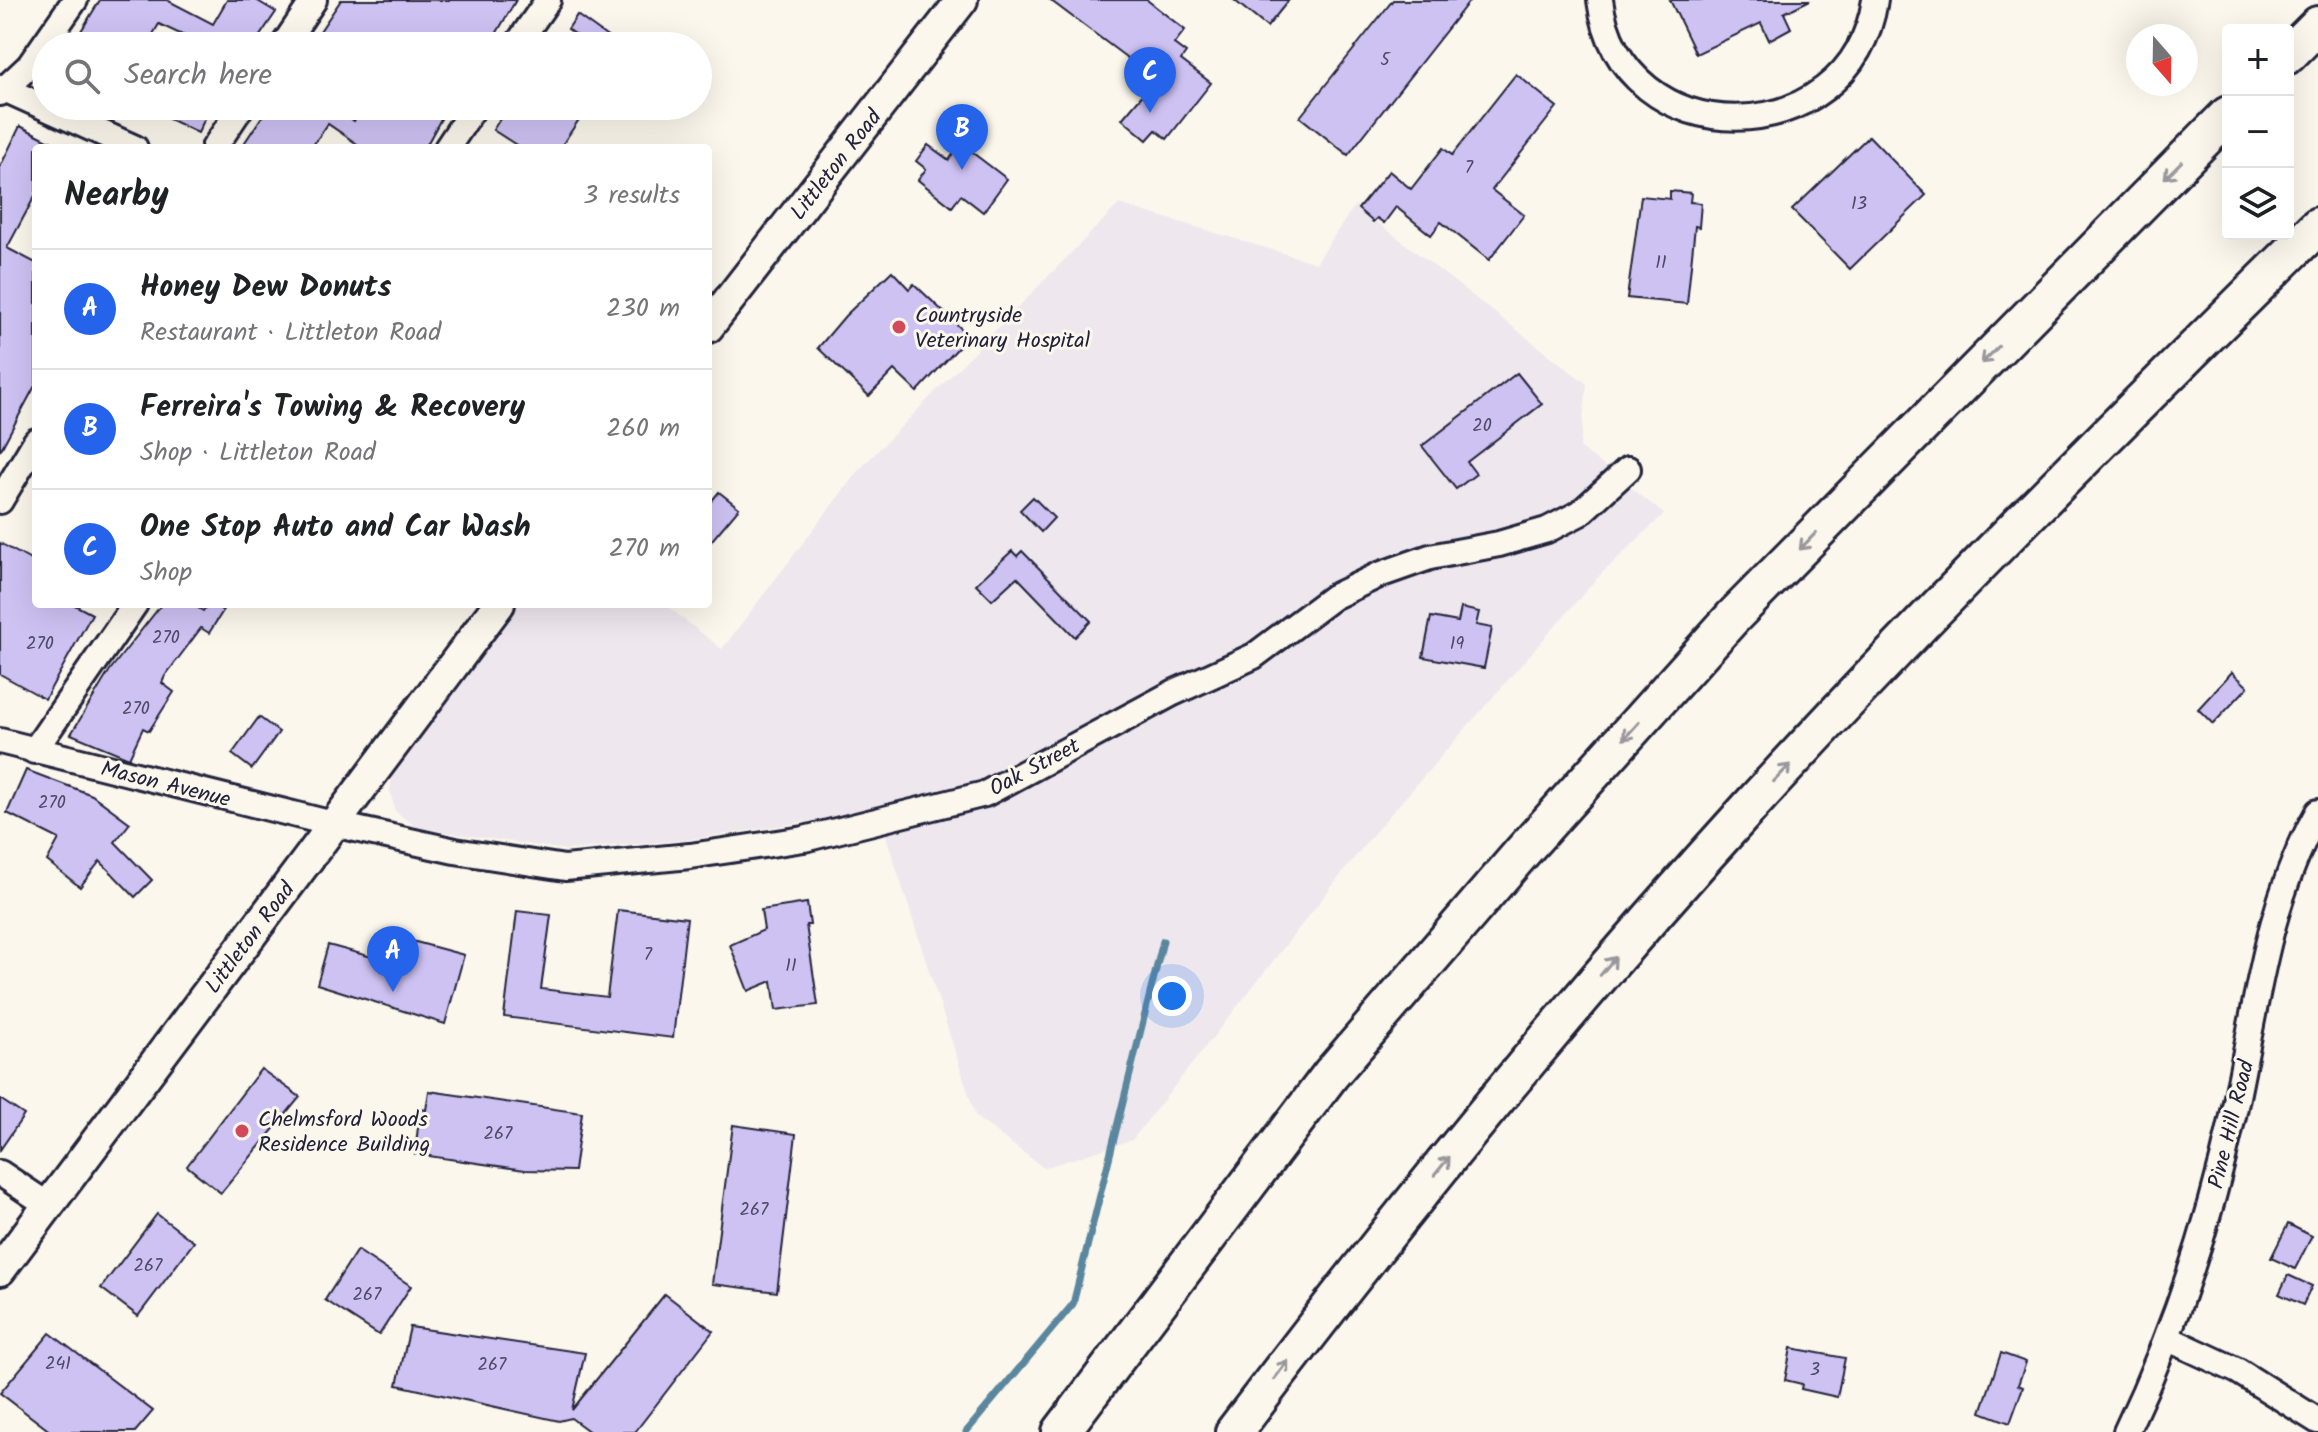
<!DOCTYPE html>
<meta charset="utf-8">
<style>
:root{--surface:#fff;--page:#f6f6f6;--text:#202124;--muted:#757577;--line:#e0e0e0;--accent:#2563eb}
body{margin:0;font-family:Kalam,sans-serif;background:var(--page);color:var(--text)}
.controls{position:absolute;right:24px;top:24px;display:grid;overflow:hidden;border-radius:8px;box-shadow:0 8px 32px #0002}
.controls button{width:72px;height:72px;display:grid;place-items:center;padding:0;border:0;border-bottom:2px solid var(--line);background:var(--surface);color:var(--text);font:40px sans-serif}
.compass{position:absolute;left:2126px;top:24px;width:72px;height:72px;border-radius:50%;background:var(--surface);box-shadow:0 8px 32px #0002;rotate:160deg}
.you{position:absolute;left:1172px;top:996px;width:28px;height:28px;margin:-20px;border:6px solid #fff;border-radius:50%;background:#1a73e8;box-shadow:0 0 0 12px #1a73e833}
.badge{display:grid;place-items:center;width:52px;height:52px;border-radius:50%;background:var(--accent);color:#fff;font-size:26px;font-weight:700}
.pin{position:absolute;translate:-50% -66px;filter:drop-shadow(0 2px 4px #0008)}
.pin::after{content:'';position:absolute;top:42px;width:28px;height:24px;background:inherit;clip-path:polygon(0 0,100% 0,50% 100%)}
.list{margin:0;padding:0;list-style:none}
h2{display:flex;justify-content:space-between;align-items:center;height:104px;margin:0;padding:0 32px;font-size:34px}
h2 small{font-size:26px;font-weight:400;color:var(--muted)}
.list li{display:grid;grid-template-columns:52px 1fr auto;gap:24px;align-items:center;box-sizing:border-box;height:120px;padding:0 32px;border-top:2px solid var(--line)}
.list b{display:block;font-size:30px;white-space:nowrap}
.list p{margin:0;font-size:26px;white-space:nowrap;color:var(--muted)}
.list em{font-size:26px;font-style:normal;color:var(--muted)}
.icon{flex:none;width:44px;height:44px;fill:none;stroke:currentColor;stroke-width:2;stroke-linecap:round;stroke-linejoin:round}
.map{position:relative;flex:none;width:2318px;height:1432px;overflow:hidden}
.search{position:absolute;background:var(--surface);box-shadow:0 8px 32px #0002;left:32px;top:32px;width:680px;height:88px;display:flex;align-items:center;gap:20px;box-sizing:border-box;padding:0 28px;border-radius:44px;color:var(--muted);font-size:30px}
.panel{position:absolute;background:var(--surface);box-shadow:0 8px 32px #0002;left:32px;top:144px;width:680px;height:464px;border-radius:8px}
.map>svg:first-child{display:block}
</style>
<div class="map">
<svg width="2318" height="1432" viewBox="0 0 2318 1432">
<rect width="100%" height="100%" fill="#fbf7ec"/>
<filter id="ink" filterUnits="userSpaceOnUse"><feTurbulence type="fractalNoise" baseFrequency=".0125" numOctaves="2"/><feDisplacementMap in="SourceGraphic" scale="16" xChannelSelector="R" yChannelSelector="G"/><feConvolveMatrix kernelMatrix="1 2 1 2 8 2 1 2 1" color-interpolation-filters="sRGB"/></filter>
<g filter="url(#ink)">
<!-- built -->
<polygon fill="#eee7ee" points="1119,204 1316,263 1355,205 1587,384 1580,447 1664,514 1598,577 1374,833 1132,1140 1044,1168 976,1117 878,811 686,840 567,850 417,828 395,811 390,790 395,763 519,604 664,604 722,649 858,471"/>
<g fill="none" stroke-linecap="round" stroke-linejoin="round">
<!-- stream -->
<polyline stroke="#5a869e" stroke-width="7" points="966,1432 1073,1304 1163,941"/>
</g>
<!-- building -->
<g fill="#cec2f3" stroke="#22223b" stroke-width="2">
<polygon points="100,0 167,0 213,24 227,0 256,0 276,12 253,46 190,46 193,40 159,24 146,46 95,46 78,36"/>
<polygon points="341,0 516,0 489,46 310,46"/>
<polygon points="1050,0 1147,0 1185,30 1174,44 1186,53 1181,60 1211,83 1167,139 1156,130 1147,140 1122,119 1150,86 1146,72"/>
<polygon points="1234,0 1289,0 1267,27"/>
<polygon points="1393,0 1470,0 1348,155 1300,117"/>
<polygon points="1670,0 1810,0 1784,13 1791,28 1769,40 1761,23 1696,54"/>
<polygon points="577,15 620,46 592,46 568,29"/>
<polygon points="1516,74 1557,107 1492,190 1524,215 1489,260 1441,222 1431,235 1396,207 1384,223 1377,218 1373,222 1358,209 1389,171 1411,189 1443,148 1452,155"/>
<polygon points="142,106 211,106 198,133"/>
<polygon points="269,106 340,106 338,109 354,121 363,106 448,106 425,148 363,148 328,124 311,148 241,148"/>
<polygon points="508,106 588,106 560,148 521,148 493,130"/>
<polygon points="20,126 64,148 36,148 36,194 7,248 36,263 36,384 0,451 0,167"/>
<polygon points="1869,136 1926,195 1850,269 1792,210"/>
<polygon points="961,144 1007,179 983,212 961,195 952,207 918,180 926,169 916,161 928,145 949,160"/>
<polygon points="1670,191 1691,193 1690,202 1701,203 1699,227 1695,226 1687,304 1627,298 1641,196 1670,199"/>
<polygon points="892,271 909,289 914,284 969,336 917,392 894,370 869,396 818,348 845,316"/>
<polygon points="1517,373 1542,404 1467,462 1476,474 1456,489 1422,446"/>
<polygon points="719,492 739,508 708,545 708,505"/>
<polygon points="1033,497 1054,518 1041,532 1020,510"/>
<polygon points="0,543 36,563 36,604 73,604 92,614 45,699 0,674"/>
<polygon points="1012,551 1017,556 1022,551 1091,621 1075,637 1017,577 992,600 976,584"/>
<polygon points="162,604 192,604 203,611 208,604 213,604 223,611 209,633 201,628 165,676 162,683 174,692 149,731 143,728 129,758 71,734 110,670"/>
<polygon points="1461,608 1479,612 1476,625 1492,628 1484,668 1423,657 1431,617 1458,622"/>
<polygon points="2232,672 2248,687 2213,724 2198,709"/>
<polygon points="259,717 279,732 252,769 232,754"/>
<polygon points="26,770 92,795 130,823 115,842 152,880 135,897 100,861 80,887 47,861 59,839 7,813"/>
<polygon points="807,903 810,925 806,925 818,1005 776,1010 772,981 748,991 730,945 764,930 761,910"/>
<polygon points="618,910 687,918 673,1038 504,1017 517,911 551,915 541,989 607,997"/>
<polygon points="401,938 464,955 445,1024 317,984 328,945 394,963"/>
<polygon points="261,1069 300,1097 221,1193 187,1166"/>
<polygon points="429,1091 582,1113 574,1171 525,1170 415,1154 420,1109 426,1110"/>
<polygon points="0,1099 24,1115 0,1150"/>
<polygon points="733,1125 796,1134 777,1292 712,1284"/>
<polygon points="157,1214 194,1242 138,1316 101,1288"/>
<polygon points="2288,1224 2312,1236 2295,1269 2271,1258"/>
<polygon points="357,1250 411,1286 379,1335 325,1300"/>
<polygon points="2288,1275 2312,1286 2303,1305 2279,1294"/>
<polygon points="665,1294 713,1331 635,1432 590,1432 571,1418 559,1421 397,1385 410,1327 585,1353 572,1410"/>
<polygon points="50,1333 153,1411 135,1432 51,1432 0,1393"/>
<polygon points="1791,1348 1845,1358 1837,1397 1801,1389 1802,1384 1785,1380"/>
<polygon points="2001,1353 2026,1362 2018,1385 2023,1387 2010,1423 1981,1412"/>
</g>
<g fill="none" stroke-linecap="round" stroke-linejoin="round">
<!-- minor casing -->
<g stroke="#22223b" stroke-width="30">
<g id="minor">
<path d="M1600,0C1620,157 1851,157 1875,0"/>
<polyline points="283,46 314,0"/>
<polyline points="516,46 548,0"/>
<polyline points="0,87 135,148"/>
<polyline points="0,93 29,66 75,0"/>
<polyline points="214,148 242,106"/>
<polyline points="447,148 475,106"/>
<polyline points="0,501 36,441"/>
<polyline points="0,741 333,824 455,851 565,868 690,856 804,839 985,794 1173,693 1254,656 1333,597 1379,575 1430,557 1499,544 1547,530 1580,513 1628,469"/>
<polyline points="34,751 135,604"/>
<polyline points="0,1173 48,1205"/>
<polyline points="2169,1339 2238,1371 2318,1421"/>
<path d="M2126,1432C2174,1331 2209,1225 2233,1116C2256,1012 2265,906 2318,812"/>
</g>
</g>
<!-- major casing -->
<g stroke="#22223b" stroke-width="36">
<g id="major">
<polyline points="708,327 962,0"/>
<polyline points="0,1270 499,604"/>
</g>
</g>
<!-- highway casing -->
<g stroke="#22223b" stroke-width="42">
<g id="highway">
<polyline points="2288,55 2318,25"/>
<polyline points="1061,1432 1331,1074 1523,851 1733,617 2228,115"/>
<path d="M1234,1432C1398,1215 1570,1004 1753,803C1935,604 2127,415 2318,226"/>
</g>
</g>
<!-- minor -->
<use href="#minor" stroke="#fbf7ec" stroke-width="24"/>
<!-- major -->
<use href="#major" stroke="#fbf7ec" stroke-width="30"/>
<!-- highway -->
<use href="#highway" stroke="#fbf7ec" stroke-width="36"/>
</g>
<!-- one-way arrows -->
<defs><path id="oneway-shaft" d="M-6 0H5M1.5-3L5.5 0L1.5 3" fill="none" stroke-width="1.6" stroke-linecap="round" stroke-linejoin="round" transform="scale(2)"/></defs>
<g stroke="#99979c">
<use href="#oneway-shaft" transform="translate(2173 170) rotate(135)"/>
<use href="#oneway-shaft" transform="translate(1990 355) rotate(135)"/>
<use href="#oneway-shaft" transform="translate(1808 541) rotate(134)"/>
<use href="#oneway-shaft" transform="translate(1631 731) rotate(132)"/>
<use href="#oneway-shaft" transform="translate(1782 773) rotate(-46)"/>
<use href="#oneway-shaft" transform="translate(1608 966) rotate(-50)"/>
<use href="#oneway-shaft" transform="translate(1442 1166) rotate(-51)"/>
<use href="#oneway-shaft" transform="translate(1281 1370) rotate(-53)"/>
</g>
</g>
<!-- markers -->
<g fill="#d1495b" stroke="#fbf7ec" stroke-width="3">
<circle cx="899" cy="327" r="8"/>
<circle cx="242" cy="1131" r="8"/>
</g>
<g text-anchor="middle" stroke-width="6" stroke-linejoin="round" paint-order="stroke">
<!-- number labels -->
<g font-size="18" fill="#4d4a69">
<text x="1385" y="65">5</text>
<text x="1469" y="173">7</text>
<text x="1859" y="209">13</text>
<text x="1661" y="268">11</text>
<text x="1482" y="431">20</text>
<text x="166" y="643">270</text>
<text x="40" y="649">270</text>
<text x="1457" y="649">19</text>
<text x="136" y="714">270</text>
<text x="52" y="808">270</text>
<text x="648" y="960">7</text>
<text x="791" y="971">11</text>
<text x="498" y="1139">267</text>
<text x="754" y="1215">267</text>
<text x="148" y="1271">267</text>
<text x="367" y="1300">267</text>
<text x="58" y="1369">241</text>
<text x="492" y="1370">267</text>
<text x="1815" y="1375">3</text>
</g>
<!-- street labels -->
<g font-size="22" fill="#22223b" stroke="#fbf7ec">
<text transform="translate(835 164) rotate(-52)" y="8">Littleton Road</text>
<text transform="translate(1034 766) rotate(-28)" y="8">Oak Street</text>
<text transform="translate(166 783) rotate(14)" y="8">Mason Avenue</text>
<text transform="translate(249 937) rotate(-53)" y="8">Littleton Road</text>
<text transform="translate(2230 1124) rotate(-76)" y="8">Pine Hill Road</text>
</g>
<!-- poi labels -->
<g font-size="22" fill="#22223b" stroke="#fbf7ec" text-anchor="start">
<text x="915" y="322">Countryside<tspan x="915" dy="25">Veterinary Hospital</tspan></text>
<text x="258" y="1126">Chelmsford Woods<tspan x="258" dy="25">Residence Building</tspan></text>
</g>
</g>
</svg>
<div class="controls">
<button>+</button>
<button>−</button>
<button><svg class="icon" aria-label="layers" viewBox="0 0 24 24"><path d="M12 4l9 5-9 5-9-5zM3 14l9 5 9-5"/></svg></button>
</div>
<svg class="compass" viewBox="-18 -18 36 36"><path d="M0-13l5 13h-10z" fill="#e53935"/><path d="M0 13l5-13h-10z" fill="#757577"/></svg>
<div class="you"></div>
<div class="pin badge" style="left:393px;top:992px">A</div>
<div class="pin badge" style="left:962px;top:170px">B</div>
<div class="pin badge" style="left:1150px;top:113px">C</div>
<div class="search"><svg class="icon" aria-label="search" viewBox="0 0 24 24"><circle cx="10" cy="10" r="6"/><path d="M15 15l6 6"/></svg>Search here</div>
<section class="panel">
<h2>Nearby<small>3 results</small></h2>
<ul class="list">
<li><span class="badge">A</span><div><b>Honey Dew Donuts</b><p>Restaurant · Littleton Road</p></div><em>230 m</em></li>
<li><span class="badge">B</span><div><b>Ferreira's Towing &amp; Recovery</b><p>Shop · Littleton Road</p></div><em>260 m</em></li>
<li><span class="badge">C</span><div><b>One Stop Auto and Car Wash</b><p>Shop</p></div><em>270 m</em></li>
</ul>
</section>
</div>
